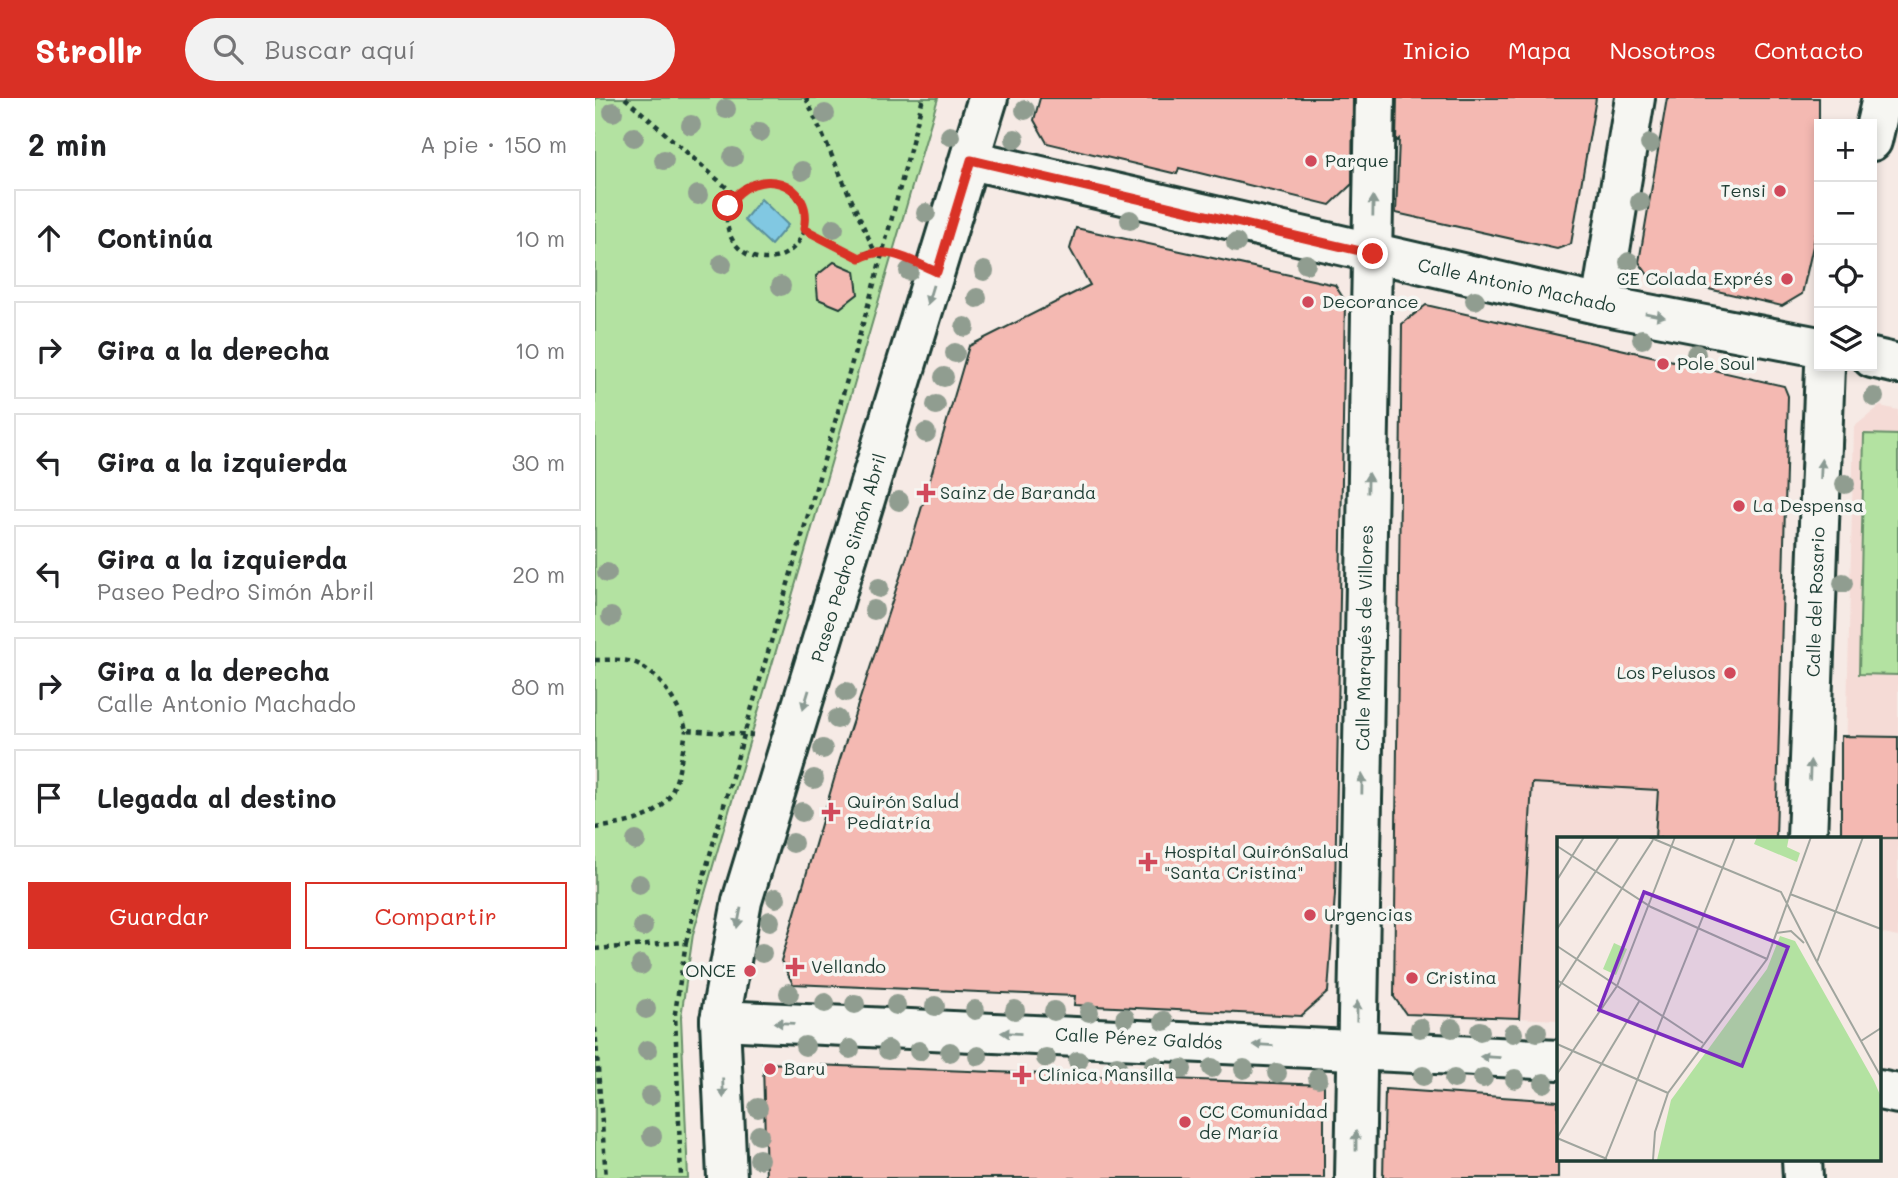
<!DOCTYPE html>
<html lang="es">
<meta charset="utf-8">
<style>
:root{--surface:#fff;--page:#f2f2f2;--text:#202124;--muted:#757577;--line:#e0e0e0;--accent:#d93025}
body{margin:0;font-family:Mali,sans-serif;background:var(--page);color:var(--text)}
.controls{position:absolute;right:21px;top:21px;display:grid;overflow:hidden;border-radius:0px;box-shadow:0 4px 10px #0003}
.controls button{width:63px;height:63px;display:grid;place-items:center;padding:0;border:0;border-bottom:2px solid var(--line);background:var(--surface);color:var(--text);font:35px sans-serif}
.stop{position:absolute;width:21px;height:21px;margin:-16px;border:5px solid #d93025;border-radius:50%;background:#fff}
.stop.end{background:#d93025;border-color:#fff;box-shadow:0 2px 7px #0008}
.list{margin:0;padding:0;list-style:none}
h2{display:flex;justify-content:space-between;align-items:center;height:91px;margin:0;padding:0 28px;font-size:30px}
h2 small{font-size:23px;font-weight:400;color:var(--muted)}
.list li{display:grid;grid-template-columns:46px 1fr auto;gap:21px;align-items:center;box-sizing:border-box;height:98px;margin:0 14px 14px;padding:0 14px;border:2px solid var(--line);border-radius:0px}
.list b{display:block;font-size:26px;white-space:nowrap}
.list p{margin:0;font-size:23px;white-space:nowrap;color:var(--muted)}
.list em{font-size:23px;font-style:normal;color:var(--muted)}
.actions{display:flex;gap:14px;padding:21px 28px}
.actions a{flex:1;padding:16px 0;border:2px solid var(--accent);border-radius:0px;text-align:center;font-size:24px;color:var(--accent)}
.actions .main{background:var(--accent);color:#fff}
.icon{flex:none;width:38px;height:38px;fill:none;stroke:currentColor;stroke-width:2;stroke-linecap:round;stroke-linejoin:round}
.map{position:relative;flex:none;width:1303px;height:1080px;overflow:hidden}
header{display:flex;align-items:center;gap:42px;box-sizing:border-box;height:98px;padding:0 35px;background:var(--accent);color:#fff}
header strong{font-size:33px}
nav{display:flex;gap:38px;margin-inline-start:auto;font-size:24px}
.search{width:490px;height:63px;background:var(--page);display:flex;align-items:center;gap:18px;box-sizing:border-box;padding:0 24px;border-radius:38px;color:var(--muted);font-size:26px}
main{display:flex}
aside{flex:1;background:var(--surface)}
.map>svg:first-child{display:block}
</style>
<header>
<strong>Strollr</strong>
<div class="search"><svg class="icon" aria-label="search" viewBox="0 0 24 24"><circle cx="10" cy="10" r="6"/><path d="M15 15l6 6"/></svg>Buscar aquí</div>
<nav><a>Inicio</a><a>Mapa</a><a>Nosotros</a><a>Contacto</a></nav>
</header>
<main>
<aside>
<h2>2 min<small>A pie · 150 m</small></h2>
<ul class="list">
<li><svg class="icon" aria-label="ahead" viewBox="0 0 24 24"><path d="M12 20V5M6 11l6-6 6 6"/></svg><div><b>Continúa</b></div><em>10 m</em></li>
<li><svg class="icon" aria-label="right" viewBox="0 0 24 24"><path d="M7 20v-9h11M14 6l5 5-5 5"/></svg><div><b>Gira a la derecha</b></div><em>10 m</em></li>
<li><svg class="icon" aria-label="left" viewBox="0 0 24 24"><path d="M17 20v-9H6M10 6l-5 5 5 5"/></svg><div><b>Gira a la izquierda</b></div><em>30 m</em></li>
<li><svg class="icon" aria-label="left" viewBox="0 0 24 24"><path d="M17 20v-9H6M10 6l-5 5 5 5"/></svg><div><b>Gira a la izquierda</b><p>Paseo Pedro Simón Abril</p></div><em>20 m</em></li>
<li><svg class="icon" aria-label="right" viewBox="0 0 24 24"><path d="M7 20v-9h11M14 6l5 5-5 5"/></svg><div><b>Gira a la derecha</b><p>Calle Antonio Machado</p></div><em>80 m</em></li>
<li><svg class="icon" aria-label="arrive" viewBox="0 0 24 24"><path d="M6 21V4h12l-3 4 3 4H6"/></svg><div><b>Llegada al destino</b></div></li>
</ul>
<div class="actions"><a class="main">Guardar</a><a>Compartir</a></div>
</aside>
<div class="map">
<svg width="1303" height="1080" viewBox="0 0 1303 1080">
<rect width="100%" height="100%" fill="#f6eae5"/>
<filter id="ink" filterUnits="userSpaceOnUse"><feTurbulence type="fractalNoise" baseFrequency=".0143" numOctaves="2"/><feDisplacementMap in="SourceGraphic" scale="14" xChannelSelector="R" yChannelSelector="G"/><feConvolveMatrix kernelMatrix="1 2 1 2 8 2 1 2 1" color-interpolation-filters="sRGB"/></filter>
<g filter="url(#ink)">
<!-- built -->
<g fill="#f5dbd6">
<polygon points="1285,308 1303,312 1303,839 1284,835 1284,740 1249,740 1259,329"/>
<polygon points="937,685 1063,692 1060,740 964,740 963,922 924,920"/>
</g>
<!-- green -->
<g fill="#b3e2a1" stroke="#69906a" stroke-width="2">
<polygon points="0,0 343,0 98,836 86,919 93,1080 0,1080"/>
<polygon points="1269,336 1303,337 1303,577 1264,576"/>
</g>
<!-- water -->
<polygon fill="#81c8e2" stroke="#5a909c" stroke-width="2" points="166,101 193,127 176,147 149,122"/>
<!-- building -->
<g fill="#f4b9b2" stroke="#1f3d34" stroke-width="2">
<polygon points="445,0 758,0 757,86 735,107 584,70 582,76 452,45 439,22"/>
<polygon points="802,0 1001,0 976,146 962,151 801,115 804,41 801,44"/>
<polygon points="1072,0 1224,0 1224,122 1207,196 1187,208 1053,177 1044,164"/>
<polygon points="481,130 740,187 750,203 740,796 733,894 706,918 479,907 480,898 198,886 186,863 245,661 316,446 374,248 495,187 475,151"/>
<polygon points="239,164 260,173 263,196 245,210 223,201 221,178"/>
<polygon points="831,207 1189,288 1193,298 1181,740 1060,740 1063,692 937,685 924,920 811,916 799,899 807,226"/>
<polygon points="1246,638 1303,639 1303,740 1246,740"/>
<polygon points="168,965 729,987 729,1080 171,1080"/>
<polygon points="790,991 963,1003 963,1080 788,1080"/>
</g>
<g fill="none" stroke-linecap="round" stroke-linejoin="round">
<!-- street casing -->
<g stroke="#1f3d34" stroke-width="44">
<g id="street">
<polyline points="1277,43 1287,0"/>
<polyline points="376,62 1006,207 1224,249"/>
<polyline points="1006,207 1040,0"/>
<polyline points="1277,260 1303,266"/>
<polyline points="1212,740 1230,268"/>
<polyline points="125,922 964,962"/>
<polyline points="1284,992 1303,996"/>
<polyline points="1207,1061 1208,1080"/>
<polyline points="132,1080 125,922 147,803 393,0"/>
<polyline points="760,1080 780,0"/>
</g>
</g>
<!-- path -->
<g stroke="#1f3d34" stroke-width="4.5" stroke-dasharray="5 5" stroke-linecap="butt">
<polyline points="30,0 140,97"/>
<polyline points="211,0 279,152 306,159"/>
<circle cx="171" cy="122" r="39"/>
<polyline points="209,131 265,160 279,152"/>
<path d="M0,562C14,562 30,560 43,566C66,578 85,608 91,632L158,637"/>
<path d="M0,730C77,720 80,704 91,632"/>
<path d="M91,844C167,562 257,284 328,0"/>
<polyline points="0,851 91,844 80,915 86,1080"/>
<polyline points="0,930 11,1080"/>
</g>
<!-- street -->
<use href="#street" stroke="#f6f6f2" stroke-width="38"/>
</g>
<!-- trees -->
<g fill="#909d90">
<circle cx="131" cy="11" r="10"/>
<circle cx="430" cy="12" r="10"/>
<circle cx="18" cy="14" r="10"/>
<circle cx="230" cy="16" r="10"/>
<circle cx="96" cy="27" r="10"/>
<circle cx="165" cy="34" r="10"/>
<circle cx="355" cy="38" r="10"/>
<circle cx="39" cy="39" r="10"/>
<circle cx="420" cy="41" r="10"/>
<circle cx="1055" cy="46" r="10"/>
<circle cx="138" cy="59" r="10"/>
<circle cx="69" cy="62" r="10"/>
<circle cx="207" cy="73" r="10"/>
<circle cx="103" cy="97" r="10"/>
<circle cx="1045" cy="104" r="10"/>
<circle cx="331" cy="115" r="10"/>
<circle cx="535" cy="122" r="10"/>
<circle cx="239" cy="130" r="10"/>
<circle cx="641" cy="145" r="10"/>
<circle cx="1034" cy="164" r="10"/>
<circle cx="127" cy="166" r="10"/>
<circle cx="711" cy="166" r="10"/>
<circle cx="314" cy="173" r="10"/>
<circle cx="389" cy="173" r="10"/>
<circle cx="186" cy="188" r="10"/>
<circle cx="382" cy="200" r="10"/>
<circle cx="880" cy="202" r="10"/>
<circle cx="370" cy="229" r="10"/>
<circle cx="1047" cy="241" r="10"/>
<circle cx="360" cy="255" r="10"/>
<circle cx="1101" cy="256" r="10"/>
<circle cx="349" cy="279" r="10"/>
<circle cx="1279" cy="299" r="10"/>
<circle cx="341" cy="307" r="10"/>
<circle cx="331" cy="335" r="10"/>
<circle cx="1250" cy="386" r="10"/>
<circle cx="304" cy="403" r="10"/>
<circle cx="12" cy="475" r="10"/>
<circle cx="1248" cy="485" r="10"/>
<circle cx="284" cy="490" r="10"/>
<circle cx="279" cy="512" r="10"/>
<circle cx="16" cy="519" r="10"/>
<circle cx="251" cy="594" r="10"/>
<circle cx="242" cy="621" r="10"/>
<circle cx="228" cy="651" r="10"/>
<circle cx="219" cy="681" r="10"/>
<circle cx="207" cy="714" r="10"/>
<circle cx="41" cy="743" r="10"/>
<circle cx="198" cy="745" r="10"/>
<circle cx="44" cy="786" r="10"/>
<circle cx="181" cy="800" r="10"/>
<circle cx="175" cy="823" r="10"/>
<circle cx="48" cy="829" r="10"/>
<circle cx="167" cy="855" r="10"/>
<circle cx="46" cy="867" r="10"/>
<circle cx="194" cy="895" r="10"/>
<circle cx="230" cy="905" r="10"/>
<circle cx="260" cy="906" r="10"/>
<circle cx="301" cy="907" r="10"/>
<circle cx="340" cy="908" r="10"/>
<circle cx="51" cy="911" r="10"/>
<circle cx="380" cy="912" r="10"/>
<circle cx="420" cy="912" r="10"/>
<circle cx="459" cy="913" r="10"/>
<circle cx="494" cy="914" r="10"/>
<circle cx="530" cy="920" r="10"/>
<circle cx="569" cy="923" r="10"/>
<circle cx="825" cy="930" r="10"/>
<circle cx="857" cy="930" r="10"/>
<circle cx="885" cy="933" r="10"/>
<circle cx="942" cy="934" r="10"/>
<circle cx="918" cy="935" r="10"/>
<circle cx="210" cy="948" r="10"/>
<circle cx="255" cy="951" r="10"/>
<circle cx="52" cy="952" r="10"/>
<circle cx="293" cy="952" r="10"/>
<circle cx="324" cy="953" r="10"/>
<circle cx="355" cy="954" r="10"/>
<circle cx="383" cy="958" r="10"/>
<circle cx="451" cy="960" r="10"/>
<circle cx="483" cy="963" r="10"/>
<circle cx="559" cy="967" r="10"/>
<circle cx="522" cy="968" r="10"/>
<circle cx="617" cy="970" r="10"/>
<circle cx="587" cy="971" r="10"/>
<circle cx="649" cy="971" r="10"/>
<circle cx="682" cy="975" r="10"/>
<circle cx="828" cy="978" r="10"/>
<circle cx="723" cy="980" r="10"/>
<circle cx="888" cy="980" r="10"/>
<circle cx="859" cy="981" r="10"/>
<circle cx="920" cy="981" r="10"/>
<circle cx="949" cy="985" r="10"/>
<circle cx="55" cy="998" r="10"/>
<circle cx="163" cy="1010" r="10"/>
<circle cx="164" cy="1037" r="10"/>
<circle cx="57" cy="1038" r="10"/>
<circle cx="164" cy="1061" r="10"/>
</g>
<!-- one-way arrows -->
<defs><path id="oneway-solid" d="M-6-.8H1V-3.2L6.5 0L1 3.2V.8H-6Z" transform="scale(1.75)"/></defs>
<g fill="#8a9a93">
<use href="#oneway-solid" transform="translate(778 108) rotate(-89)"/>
<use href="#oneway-solid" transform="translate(335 197) rotate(107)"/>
<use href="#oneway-solid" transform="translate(1060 217) rotate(11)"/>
<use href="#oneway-solid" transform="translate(1226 371) rotate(-88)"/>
<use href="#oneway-solid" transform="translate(773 385) rotate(-89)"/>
<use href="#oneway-solid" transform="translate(211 602) rotate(107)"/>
<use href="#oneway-solid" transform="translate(1215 672) rotate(-88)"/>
<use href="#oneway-solid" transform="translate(767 686) rotate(-89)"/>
<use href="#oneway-solid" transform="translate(144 820) rotate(101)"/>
<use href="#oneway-solid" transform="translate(762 913) rotate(-89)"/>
<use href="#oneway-solid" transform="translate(189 925) rotate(-178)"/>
<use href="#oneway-solid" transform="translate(416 935) rotate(-177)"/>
<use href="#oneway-solid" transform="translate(668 947) rotate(-177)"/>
<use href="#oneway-solid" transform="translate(895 959) rotate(-177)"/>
<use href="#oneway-solid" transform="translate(128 990) rotate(88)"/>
<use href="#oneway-solid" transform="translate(761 1043) rotate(-90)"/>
</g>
</g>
<g fill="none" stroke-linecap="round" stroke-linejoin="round" filter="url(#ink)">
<!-- route -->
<path stroke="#d93025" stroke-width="9" d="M133,108C161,64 220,84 209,131L265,160C291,146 316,163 342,174L376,62L778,156"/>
</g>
<!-- markers -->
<g fill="#d1495b" stroke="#f6f6f2" stroke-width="2.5">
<circle cx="716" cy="63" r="7"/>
<circle cx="1185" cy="93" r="7"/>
<circle cx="1192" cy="181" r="7"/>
<circle cx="713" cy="204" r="7"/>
<circle cx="1068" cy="266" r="7"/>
<path d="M327.5 384.5h7v7h7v7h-7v7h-7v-7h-7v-7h7z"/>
<circle cx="1144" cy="408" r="7"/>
<circle cx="1135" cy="575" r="7"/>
<path d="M232.5 703.5h7v7h7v7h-7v7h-7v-7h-7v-7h7z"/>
<path d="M549.5 753.5h7v7h7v7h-7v7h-7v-7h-7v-7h7z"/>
<circle cx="715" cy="817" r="7"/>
<path d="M196.5 858.5h7v7h7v7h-7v7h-7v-7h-7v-7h7z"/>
<circle cx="155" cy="873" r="7"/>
<circle cx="817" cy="880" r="7"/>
<circle cx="175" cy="971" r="7"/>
<path d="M423.5 966.5h7v7h7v7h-7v7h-7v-7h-7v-7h7z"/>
<circle cx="590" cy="1024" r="7"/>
</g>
<g text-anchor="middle" stroke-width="7" stroke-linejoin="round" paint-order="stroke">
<!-- poi labels -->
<g font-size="18" fill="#1f3d34" stroke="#f6f6f2" text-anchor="start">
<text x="730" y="69">Parque</text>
<text x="1171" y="99" text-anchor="end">Tensi</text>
<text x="1178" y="187" text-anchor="end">CE Colada Exprés</text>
<text x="727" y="210">Decorance</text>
<text x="1082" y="272">Pole Soul</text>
<text x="345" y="401">Sainz de Baranda</text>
<text x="1158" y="414">La Despensa</text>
<text x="1121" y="581" text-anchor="end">Los Pelusos</text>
<text x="252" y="710">Quirón Salud<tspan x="252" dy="21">Pediatría</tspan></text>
<text x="569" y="760">Hospital QuirónSalud<tspan x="569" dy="21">"Santa Cristina"</tspan></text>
<text x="729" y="823">Urgencias</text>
<text x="216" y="875">Vellando</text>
<text x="141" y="879" text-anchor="end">ONCE</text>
<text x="831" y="886">Cristina</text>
<text x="189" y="977">Baru</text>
<text x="443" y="983">Clínica Mansilla</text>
<text x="604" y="1020">CC Comunidad<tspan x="604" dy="21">de María</tspan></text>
</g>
<!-- street labels -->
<g font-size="18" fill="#1f3d34" stroke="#f6f6f2">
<text transform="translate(922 188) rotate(12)" y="6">Calle Antonio Machado</text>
<text transform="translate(254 460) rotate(-73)" y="6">Paseo Pedro Simón Abril</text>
<text transform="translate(1221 504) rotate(-88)" y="6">Calle del Rosario</text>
<text transform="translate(770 540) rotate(-89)" y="6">Calle Marqués de Villores</text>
<text transform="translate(544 941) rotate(3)" y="6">Calle Pérez Galdós</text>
</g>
</g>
<!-- overview -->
<g transform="translate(962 739)">
<rect width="324" height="324" fill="#f6eae5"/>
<path d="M200,0H232L230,10L243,16L240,25L197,7ZM223,99L238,104L317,244L324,260V323H100L114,263L210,132ZM57,106L70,112L59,138L46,132Z" fill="#b3e2a1"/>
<path fill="none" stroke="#a0a59e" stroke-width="2" d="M92,0L224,55L260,125M0,9L94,70L210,122M0,43L27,0M233,57L324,92M0,92L62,0M219,96L234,94L247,106M0,109L146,206M260,125L306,0M260,125L324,240M0,143L45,172M0,153L96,3M304,204L324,191M0,207L111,256M0,237L60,149L118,0M0,301L83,163M0,301L50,322M48,323L178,0M96,323L98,295L111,256L210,122L254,0"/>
<path fill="#7b2cbf" fill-opacity="0.15" stroke="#7b2cbf" stroke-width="3.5" d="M87,55L231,110L185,229L42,173Z"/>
<rect width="324" height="324" fill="none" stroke="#1f3d34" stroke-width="3.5"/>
</g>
</svg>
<div class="controls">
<button>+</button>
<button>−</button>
<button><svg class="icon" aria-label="locate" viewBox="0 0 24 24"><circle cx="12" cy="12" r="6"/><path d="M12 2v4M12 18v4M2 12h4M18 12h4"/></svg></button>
<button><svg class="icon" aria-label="layers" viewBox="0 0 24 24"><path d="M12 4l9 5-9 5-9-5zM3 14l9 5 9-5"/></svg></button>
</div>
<div class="stop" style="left:133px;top:108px"></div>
<div class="stop end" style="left:778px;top:156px"></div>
</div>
</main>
